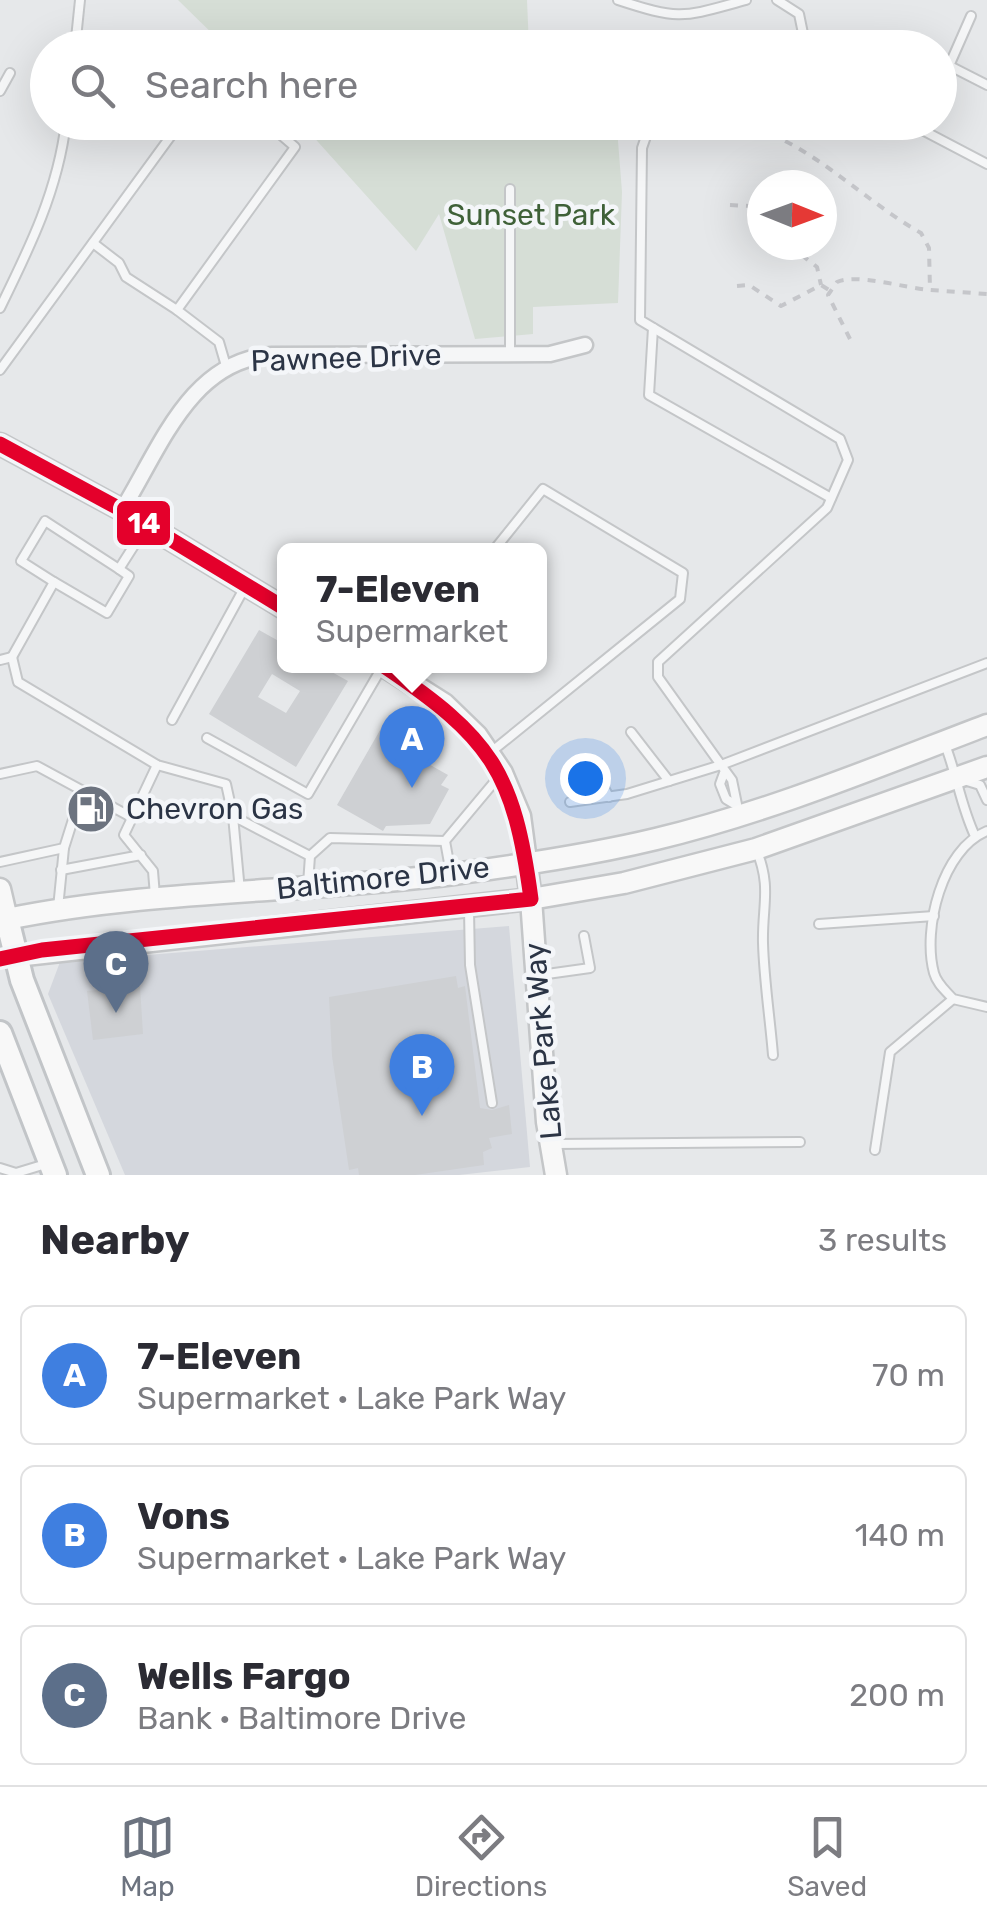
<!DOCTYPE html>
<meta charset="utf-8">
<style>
:root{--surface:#fff;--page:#f7f7f7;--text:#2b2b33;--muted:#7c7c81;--line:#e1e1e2;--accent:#6c737f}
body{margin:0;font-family:Rubik,sans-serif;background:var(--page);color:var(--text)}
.compass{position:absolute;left:747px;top:170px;width:90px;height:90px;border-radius:50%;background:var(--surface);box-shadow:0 10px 40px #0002;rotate:91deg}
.you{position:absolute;left:585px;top:778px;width:35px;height:35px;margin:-25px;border:8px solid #fff;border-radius:50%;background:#1a73e8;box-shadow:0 0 0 15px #1a73e833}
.badge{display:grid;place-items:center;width:65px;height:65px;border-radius:50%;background:var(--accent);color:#fff;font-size:32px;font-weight:700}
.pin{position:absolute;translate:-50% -82px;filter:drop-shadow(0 2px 5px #0008)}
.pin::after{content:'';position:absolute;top:52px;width:35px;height:30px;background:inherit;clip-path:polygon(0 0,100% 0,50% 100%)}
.popup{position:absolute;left:277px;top:543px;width:270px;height:130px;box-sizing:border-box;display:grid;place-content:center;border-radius:15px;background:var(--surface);filter:drop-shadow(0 2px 8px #0005);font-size:32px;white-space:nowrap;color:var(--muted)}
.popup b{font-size:38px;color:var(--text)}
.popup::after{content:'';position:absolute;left:50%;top:100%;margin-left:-20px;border:20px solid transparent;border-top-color:var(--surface)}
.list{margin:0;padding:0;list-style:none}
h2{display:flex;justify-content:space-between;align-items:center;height:130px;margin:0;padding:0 40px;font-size:42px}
h2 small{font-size:32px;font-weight:400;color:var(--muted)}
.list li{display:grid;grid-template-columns:65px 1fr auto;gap:30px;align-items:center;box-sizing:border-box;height:140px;margin:0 20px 20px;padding:0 20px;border:2px solid var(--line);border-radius:15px}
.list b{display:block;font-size:38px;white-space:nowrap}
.list p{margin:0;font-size:32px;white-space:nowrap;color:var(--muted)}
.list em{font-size:32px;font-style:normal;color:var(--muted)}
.icon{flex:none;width:55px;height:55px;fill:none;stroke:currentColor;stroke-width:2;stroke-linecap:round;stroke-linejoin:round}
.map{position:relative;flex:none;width:987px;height:1175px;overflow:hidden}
.search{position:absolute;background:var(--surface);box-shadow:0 10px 40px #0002;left:30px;right:30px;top:30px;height:110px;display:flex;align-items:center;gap:25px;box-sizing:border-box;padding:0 35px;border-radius:55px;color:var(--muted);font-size:38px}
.sheet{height:610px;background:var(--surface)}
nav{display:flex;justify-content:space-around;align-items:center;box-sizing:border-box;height:140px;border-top:2px solid var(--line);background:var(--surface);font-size:28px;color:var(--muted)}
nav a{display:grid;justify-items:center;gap:5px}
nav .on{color:var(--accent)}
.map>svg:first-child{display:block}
</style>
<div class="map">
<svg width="987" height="1175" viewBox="0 0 987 1175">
<rect width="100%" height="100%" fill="#e6e8ea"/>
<!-- built -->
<polygon fill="#d4d7dd" points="509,926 530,1167 459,1175 125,1175 48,994 60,962"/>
<!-- green -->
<g fill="#d6ded6">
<polygon points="178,0 527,0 529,47 226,47"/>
<polygon points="532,122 617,128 622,192 618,303 533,307 533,334 475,339 439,214 416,251 301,123"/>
</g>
<!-- building -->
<g fill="#ced0d3" fill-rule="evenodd">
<path d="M259,630L284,644V666H321L348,681L296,767L209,714ZM272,674L300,691L286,713L258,697Z"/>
<polygon points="383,725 431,753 425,762 448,775 441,785 449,789 430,824 386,826 383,831 337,805"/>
<polygon points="456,976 458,988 465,986 480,1108 492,1110 509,1105 512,1134 489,1138 492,1148 483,1152 484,1165 415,1175 359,1175 358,1168 349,1170 332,1056 329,997"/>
<polygon points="140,986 143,1034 93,1040 87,991"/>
</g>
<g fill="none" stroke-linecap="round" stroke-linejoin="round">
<!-- lane casing -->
<g stroke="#c4c6c8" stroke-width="12">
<g id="lane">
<path d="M618,0C682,21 683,17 746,0"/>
<polyline points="777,0 799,14 806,48"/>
<polyline points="75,48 80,0"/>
<polyline points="942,62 987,85"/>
<polyline points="949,66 971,16"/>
<polyline points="0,91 10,73"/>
<polyline points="651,122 642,148 640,320 840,439 848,460 827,508 658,662 658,677 721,765 987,663"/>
<polyline points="907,122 987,164"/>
<polyline points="93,243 119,263 126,277 177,310"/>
<path d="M0,308C30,247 58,190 66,122"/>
<polyline points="653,328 649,395 831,498"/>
<polyline points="510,353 510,189"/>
<polyline points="226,366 219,342 177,310 295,147 266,122"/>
<polyline points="0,370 181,122"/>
<polyline points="54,582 107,613 129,576 119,569"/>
<polyline points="12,657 54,582 21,561 45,521 119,569 147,525"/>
<polyline points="0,660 12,657 18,682 157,765 226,784 233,816 310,856"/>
<polyline points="172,720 246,585"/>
<polyline points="631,732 669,781"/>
<polyline points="207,738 308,794 381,669"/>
<path d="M944,742C957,774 960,804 975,836"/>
<polyline points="491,752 680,599 683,573 543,489 494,550"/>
<polyline points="592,765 609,797"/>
<polyline points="724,773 720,784 726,799 736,805"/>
<polyline points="0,774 37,766 131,817"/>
<polyline points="967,781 980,785 987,800"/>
<polyline points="570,802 627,794 721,765 732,780 739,814"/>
<polyline points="233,816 240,891"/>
<path d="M987,831C942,849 922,929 934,973C937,984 946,991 953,999L987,1007"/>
<path d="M756,849C772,887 762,906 763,943C764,980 770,1018 773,1055"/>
<polyline points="0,862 64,848 82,791"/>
<polyline points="61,870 141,855"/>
<polyline points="451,874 445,841 501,774"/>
<polyline points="308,884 310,856 330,838 445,841"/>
<polyline points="155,896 153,871 124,835 157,765"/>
<polyline points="58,908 64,848"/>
<polyline points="469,910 470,965 492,1103"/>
<polyline points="819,924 934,916"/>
<polyline points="540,975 590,968 584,936"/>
<polyline points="555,1144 800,1142"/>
<polyline points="875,1150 890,1052 953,999"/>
<polyline points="0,1168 16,1173 49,1163"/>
</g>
</g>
<!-- street casing -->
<g stroke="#c4c6c8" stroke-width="19">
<path id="street" d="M122,510C160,449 190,360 272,355L550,354L585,345"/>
</g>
<!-- secondary casing -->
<g stroke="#c4c6c8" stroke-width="25">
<g id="secondary">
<polyline points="0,444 122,510 284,608"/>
<polyline points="384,666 444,704 477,736 502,773 520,816 531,899 547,1122 556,1175"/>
<path d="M0,889L7,919C154,889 306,893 454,874C521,865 590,855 656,839C769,812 879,766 987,725"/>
<polyline points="16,956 531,899 624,883 756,849 987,767"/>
</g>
</g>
<!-- primary casing -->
<g stroke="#c2c5c8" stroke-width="28">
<g id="primary">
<polyline points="0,921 7,919 22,980 98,1175"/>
<polyline points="0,1033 55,1175"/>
</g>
</g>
<!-- path -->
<g stroke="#c5c6ca" stroke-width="4" stroke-dasharray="8 8" stroke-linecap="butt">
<path d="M660,128C697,142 739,119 773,135C826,159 870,204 921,233L929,248L930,290L987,294"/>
<polyline points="730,205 750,206 762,215"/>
<polyline points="789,245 817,267 821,285"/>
<polyline points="737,286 749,285 781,306 821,285 829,290"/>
<path d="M850,339L828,295L837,282C856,273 905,288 930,290"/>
</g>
<!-- lane -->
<use href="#lane" stroke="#f5f6f7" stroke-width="8"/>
<!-- street -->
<use href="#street" stroke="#f5f6f7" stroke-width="14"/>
<!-- secondary -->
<use href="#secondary" stroke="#f8f8f8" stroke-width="20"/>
<!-- primary -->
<use href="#primary" stroke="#f8f8f8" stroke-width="22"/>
<!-- bus-1 casing -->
<g stroke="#f4f6f9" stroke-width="22">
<g id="bus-1">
<polyline points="0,444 122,510 284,608"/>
<path d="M0,959L42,950L531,899C514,771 491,738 384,666"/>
</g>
</g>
<!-- bus-1 -->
<use href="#bus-1" stroke="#e4002b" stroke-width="15"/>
</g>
<!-- icons -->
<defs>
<g id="fuel-disc" transform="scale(2.5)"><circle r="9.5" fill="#6c737f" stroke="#f4f6f9"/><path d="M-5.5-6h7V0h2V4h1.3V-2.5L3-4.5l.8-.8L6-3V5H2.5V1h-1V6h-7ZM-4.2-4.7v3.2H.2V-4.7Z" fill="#fff"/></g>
</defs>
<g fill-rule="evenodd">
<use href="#fuel-disc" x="91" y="809"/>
</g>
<g text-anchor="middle" stroke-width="9" stroke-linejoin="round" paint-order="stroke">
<!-- park labels -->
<g font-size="30" fill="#3f6138" stroke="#f4f6f9">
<text x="531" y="225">Sunset Park</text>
</g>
<!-- street labels -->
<g font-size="30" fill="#2b3445" stroke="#f4f6f9">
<text transform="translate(346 358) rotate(-2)" y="10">Pawnee Drive</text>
<text transform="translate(383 878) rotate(-6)" y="10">Baltimore Drive</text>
<text transform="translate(543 1041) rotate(-95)" y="10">Lake Park Way</text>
</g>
<!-- poi labels -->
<g font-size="30" fill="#2b3445" stroke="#f4f6f9" text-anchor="start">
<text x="126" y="819">Chevron Gas</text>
</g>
</g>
<rect stroke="#f4f6f9" stroke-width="4" x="115" y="499" width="57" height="48" rx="10" fill="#e4002b"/>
<g font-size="28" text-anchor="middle" font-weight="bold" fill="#fff">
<text x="144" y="533">14</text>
</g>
</svg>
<svg class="compass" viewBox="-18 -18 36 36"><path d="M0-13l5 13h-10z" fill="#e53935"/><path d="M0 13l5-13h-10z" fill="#7c7c81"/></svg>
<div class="you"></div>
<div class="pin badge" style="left:412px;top:788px;background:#3f7fe0">A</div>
<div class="popup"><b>7-Eleven</b>Supermarket</div>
<div class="pin badge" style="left:422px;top:1116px;background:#3f7fe0">B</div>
<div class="pin badge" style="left:116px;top:1013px;background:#5c6f8a">C</div>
<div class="search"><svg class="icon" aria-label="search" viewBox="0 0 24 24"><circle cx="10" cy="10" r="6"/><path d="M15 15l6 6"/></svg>Search here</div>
</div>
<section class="sheet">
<h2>Nearby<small>3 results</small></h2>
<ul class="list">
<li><span class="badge" style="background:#3f7fe0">A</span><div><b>7-Eleven</b><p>Supermarket · Lake Park Way</p></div><em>70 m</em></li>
<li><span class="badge" style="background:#3f7fe0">B</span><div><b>Vons</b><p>Supermarket · Lake Park Way</p></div><em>140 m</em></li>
<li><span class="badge" style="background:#5c6f8a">C</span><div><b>Wells Fargo</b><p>Bank · Baltimore Drive</p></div><em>200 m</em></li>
</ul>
</section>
<nav>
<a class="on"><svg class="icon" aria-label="map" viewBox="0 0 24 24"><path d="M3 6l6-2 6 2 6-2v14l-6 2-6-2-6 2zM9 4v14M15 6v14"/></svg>Map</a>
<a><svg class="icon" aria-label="directions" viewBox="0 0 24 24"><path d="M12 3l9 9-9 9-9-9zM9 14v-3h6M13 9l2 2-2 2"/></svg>Directions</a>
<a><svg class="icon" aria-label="saved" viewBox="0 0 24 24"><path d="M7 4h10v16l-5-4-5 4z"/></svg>Saved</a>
</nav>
